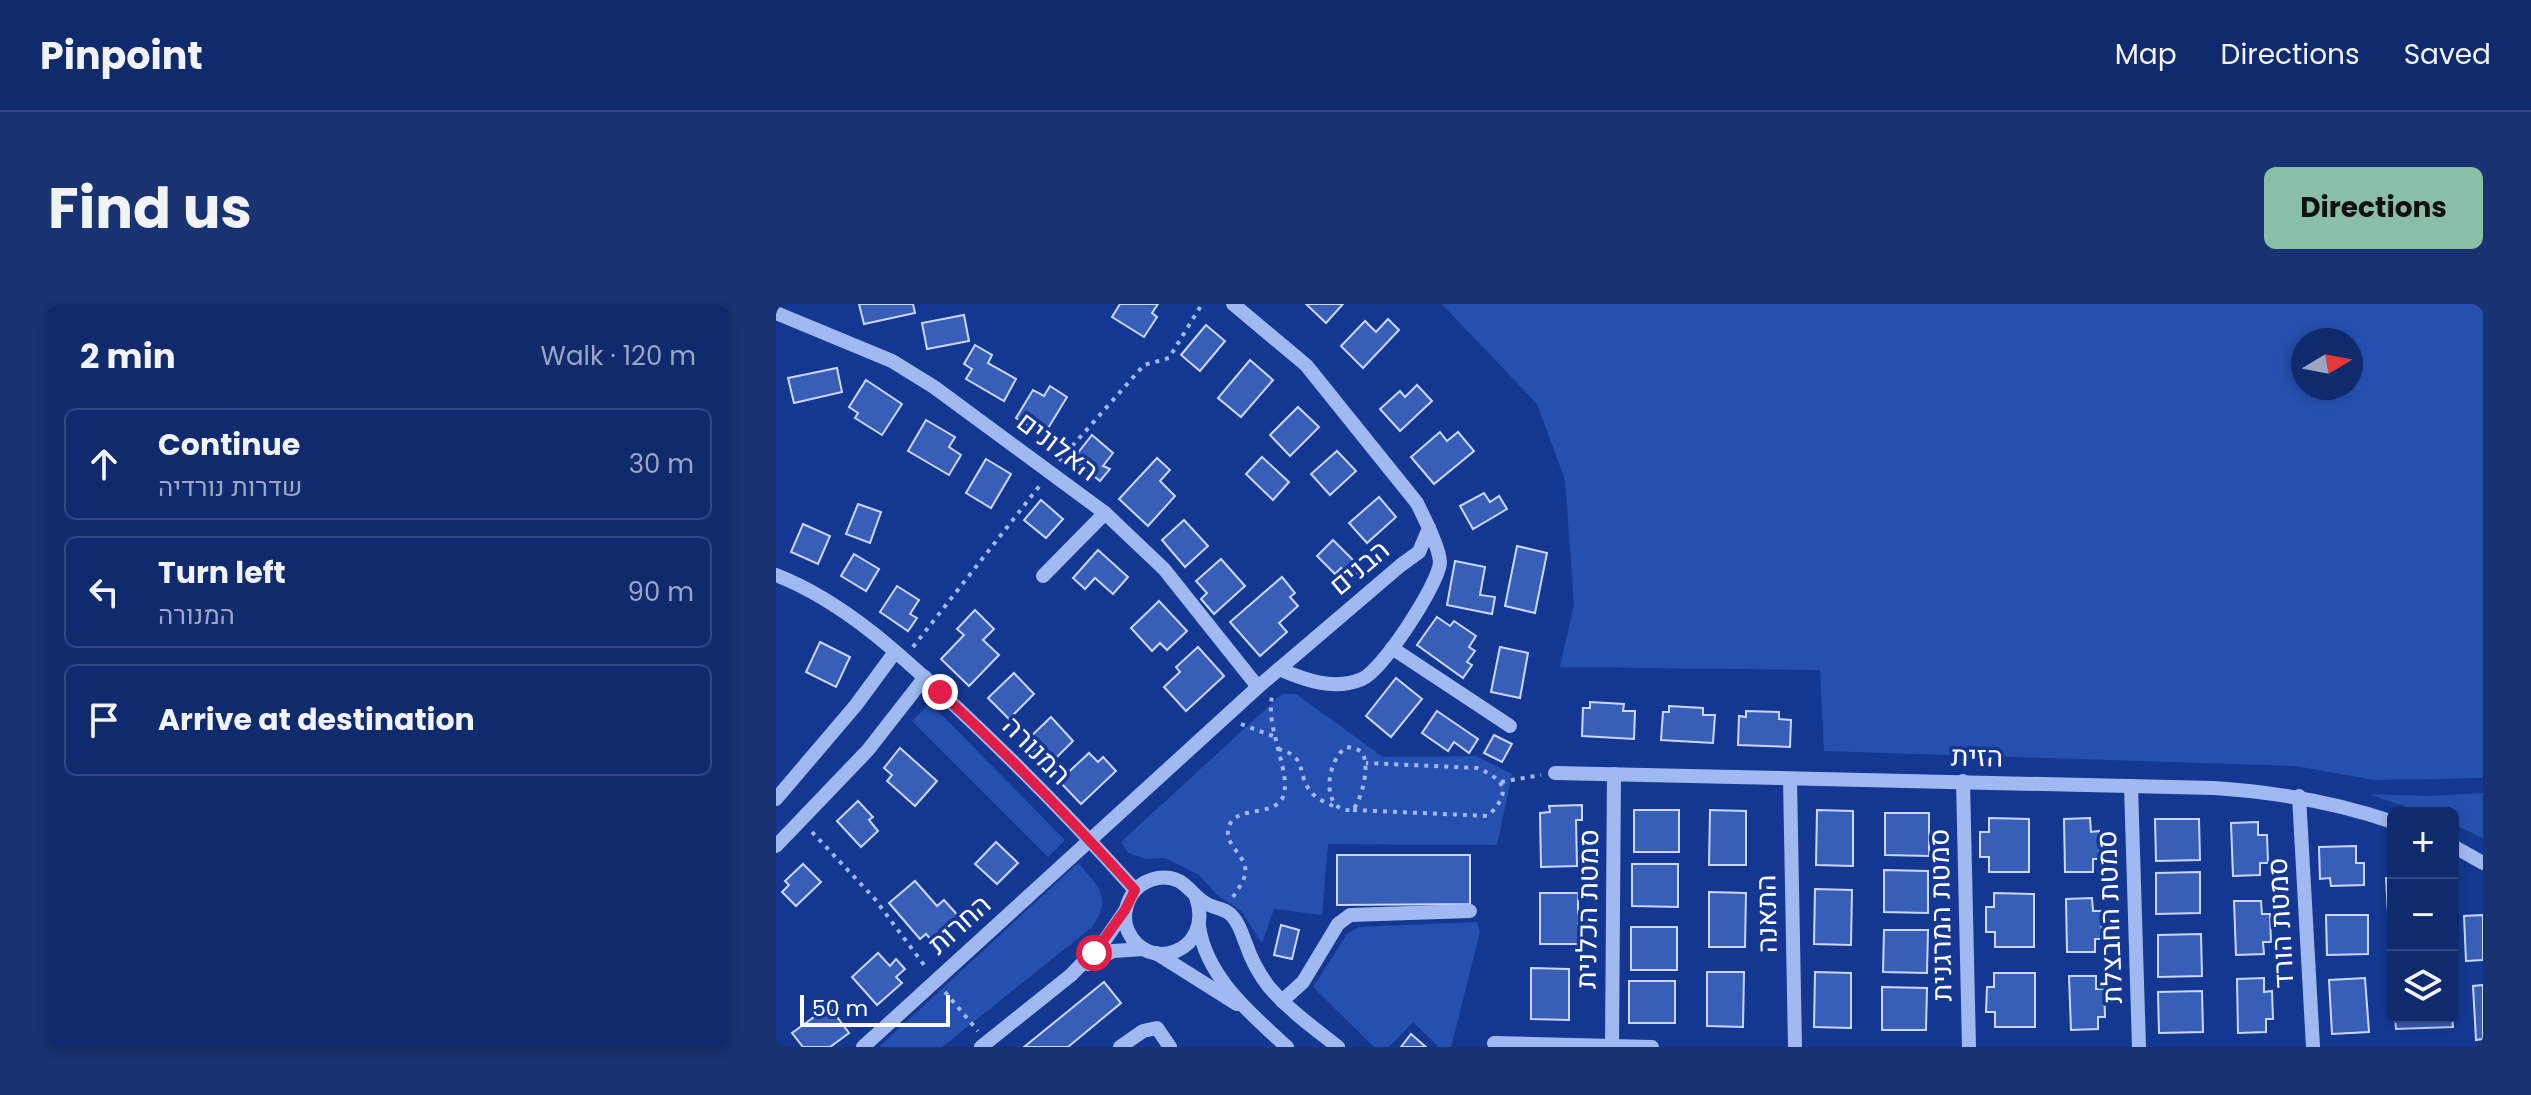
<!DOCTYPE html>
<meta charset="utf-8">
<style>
:root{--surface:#0f2a6d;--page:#183272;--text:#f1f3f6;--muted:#9ba7c2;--line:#2f4680;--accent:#8abfa5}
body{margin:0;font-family:Poppins,Heebo,sans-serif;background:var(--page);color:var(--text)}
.controls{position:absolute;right:24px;bottom:24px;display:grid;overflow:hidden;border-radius:12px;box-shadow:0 4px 12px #0003}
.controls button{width:72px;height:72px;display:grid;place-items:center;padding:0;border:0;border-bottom:2px solid var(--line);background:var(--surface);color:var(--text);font:40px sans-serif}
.compass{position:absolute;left:1515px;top:24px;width:72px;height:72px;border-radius:50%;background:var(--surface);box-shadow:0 4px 12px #0003;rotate:80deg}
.scale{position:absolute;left:24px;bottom:20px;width:150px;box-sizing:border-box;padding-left:8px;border:4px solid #fff;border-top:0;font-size:22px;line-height:28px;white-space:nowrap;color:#fff;-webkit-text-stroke:6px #143891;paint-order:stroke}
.stop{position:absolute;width:24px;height:24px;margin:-18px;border:6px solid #e11d48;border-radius:50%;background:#fff}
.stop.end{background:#e11d48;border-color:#fff;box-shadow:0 2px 8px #0008}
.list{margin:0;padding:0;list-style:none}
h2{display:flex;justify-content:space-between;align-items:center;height:104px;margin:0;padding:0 32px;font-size:34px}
h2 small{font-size:26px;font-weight:400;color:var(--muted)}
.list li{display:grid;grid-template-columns:52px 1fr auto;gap:24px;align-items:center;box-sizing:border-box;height:112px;margin:0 16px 16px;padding:0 16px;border:2px solid var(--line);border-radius:12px}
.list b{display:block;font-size:30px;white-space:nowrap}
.list p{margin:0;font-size:26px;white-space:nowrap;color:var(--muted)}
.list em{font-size:26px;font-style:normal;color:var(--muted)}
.icon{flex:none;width:44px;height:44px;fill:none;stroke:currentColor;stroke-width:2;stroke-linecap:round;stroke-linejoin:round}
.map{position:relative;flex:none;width:1707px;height:743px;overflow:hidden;border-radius:12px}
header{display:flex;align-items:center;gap:48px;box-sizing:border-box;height:112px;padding:0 40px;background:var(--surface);border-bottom:2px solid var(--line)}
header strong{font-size:38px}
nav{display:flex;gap:44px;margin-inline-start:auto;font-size:28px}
.intro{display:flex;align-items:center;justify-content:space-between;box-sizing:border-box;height:192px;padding:0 48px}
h1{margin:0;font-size:56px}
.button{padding:20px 36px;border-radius:12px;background:var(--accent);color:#111;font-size:28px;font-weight:700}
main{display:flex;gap:48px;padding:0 48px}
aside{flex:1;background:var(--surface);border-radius:12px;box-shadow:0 4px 12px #0003}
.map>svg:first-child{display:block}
</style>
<header>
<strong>Pinpoint</strong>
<nav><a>Map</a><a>Directions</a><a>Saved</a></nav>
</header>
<div class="intro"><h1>Find us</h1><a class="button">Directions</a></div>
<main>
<aside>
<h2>2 min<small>Walk · 120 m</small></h2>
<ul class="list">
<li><svg class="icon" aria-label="ahead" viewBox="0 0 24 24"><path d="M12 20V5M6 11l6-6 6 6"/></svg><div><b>Continue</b><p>שדרות נורדיה</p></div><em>30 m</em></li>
<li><svg class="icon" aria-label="left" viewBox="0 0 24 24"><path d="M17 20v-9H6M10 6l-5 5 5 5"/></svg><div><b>Turn left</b><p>המנורה</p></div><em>90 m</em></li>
<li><svg class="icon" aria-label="arrive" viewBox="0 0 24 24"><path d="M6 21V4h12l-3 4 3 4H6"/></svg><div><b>Arrive at destination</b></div></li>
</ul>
</aside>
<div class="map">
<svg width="1707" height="743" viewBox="0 0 1707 743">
<rect width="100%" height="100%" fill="#143891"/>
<!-- green -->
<g fill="#2650b0" fill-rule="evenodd">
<path d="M666,0H1707V474L1598,476L1520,462L1048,447L1044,366L784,363L798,300L789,176L761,100ZM1527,36H1575V84H1527Z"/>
<polygon points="506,390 520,390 607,453 700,452 736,470 721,541 552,540 546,611 498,605 486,639 465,607 441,591 423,571 389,554 370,555 352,549 345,538"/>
<polygon points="154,399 289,536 272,553 136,417"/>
<polygon points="1707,489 1707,534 1677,520 1677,509 1647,509 1593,490 1653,492"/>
<path d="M302,559C323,583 337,594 316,623L166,743H103Z"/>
<polygon points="701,618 704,628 675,743 660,743 661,741 637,718 613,743 598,743 537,683 571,630 583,623"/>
</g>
<!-- building -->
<g fill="#385eb8" stroke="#c8d8fc" stroke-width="2">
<polygon points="83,0 137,0 139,9 88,20"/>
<polygon points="344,0 382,0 376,9 381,13 368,33 336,13"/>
<polygon points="530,0 567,0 550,19"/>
<polygon points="188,11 193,37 151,45 146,19"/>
<polygon points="612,15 623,26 587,64 565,42 589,17 600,28"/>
<polygon points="430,21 449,37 424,67 405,51"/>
<polygon points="199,41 216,51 212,59 240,75 228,97 190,75 196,65 188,60"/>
<polygon points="474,56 497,76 465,113 442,94"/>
<polygon points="61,64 66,88 18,99 12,74"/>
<polygon points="90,76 126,100 106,131 79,114 82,109 73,103"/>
<polygon points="641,81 656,97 624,127 604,105 624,87 629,93"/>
<polygon points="274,82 291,93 268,131 240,114 257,86 268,92"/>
<polygon points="522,103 543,123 514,152 494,131"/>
<polygon points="150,116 179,133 173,143 185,151 173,171 132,147"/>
<polygon points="664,128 671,137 682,128 698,147 658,180 635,153"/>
<polygon points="316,131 337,149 327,162 334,165 324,177 297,155"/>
<polygon points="561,147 580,167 554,191 535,170"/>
<polygon points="486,153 513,178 497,196 470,170"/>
<polygon points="381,154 394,166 384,177 399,192 372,222 343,195"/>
<polygon points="210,155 235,170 215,204 190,189"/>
<polygon points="708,189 714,198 723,192 731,205 697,225 684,202"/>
<polygon points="603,193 620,213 591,239 573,219"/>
<polygon points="265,196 287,215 270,234 248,216"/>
<polygon points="82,200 105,208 94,239 70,230"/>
<polygon points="408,216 432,242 409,263 386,236"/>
<polygon points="27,220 54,232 42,260 15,248"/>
<polygon points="557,236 586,265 576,275 565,264 559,270 541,252"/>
<polygon points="741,242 771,249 759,309 729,302"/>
<polygon points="322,246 352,273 337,290 319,274 309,285 297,274"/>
<polygon points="78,250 103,265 90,287 65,272"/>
<polygon points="445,255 469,282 438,310 425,295 431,289 420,277"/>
<polygon points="679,257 709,263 704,291 719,293 716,310 671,301"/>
<polygon points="506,273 519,289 514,293 522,302 503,319 511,328 484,352 454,318"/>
<polygon points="121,282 143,296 134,310 141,314 132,327 104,308"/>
<polygon points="383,297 411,327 391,346 384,339 376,347 355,324"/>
<polygon points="199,306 218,325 207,336 223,351 193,382 165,355 188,331 181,325"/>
<polygon points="661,313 674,322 678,317 700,332 693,343 699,347 691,358 696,361 687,374 641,341"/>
<polygon points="44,338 74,353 60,383 30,368"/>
<polygon points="422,343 448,372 410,407 388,383 404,368 400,363"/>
<polygon points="724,343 752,349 744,394 715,388"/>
<polygon points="238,369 258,390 233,415 212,394"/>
<polygon points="620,374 646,395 615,433 590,412"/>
<polygon points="814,398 848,400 847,407 859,407 858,435 806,432 807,404 814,404"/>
<polygon points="893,402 927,404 927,411 939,411 937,439 885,436 887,408 893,408"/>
<polygon points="661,407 702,435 693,449 678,438 672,447 646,429"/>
<polygon points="970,407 1003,408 1003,415 1015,416 1014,443 962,441 963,412 970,413"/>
<polygon points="275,413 297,437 269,465 255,450 259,446 250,437"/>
<polygon points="718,431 736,440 726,458 708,449"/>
<polygon points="124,444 161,477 139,502 111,477 116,471 108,464"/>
<polygon points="313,449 322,458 327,453 340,467 305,500 283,477"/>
<polygon points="82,497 97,513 93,516 102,527 85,543 61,517"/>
<polygon points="806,501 806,516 800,516 801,562 765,563 764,509 774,508 773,502"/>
<rect x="858" y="506" width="45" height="42"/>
<polygon points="934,506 970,507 970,561 933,561"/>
<polygon points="1041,506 1077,507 1077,562 1040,561"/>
<polygon points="1109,509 1153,509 1153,552 1109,551"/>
<polygon points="1213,514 1253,515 1253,568 1213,568 1213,553 1204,553 1204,528 1213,528"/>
<polygon points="1314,514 1315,528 1323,527 1324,555 1317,555 1317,568 1289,568 1288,515"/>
<polygon points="1379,515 1423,515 1424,556 1380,557"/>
<polygon points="1482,518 1482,531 1491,531 1492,559 1484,559 1484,571 1457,572 1455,519"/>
<polygon points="220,538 242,559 221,580 199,560"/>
<polygon points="1580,542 1580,559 1588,559 1588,581 1555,582 1554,574 1544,575 1543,543"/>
<polygon points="561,551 694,551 694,600 561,601"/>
<polygon points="27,560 45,578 20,602 6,588 13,581 9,577"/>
<polygon points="856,560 902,560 902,603 856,602"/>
<polygon points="1108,566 1152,567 1152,609 1108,608"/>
<polygon points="1424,568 1424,609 1380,610 1380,569"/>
<polygon points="1617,573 1617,610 1612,610 1610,574"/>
<polygon points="139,577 161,602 168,596 185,615 158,639 150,630 144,635 113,599"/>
<polygon points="1039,585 1076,586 1075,641 1038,640"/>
<polygon points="933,588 970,589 969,643 933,643"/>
<rect x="764" y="589" width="38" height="51"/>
<polygon points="1218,589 1258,590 1258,643 1219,643 1219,628 1210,628 1210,603 1218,603"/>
<polygon points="1316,594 1317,607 1325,607 1326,635 1319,635 1319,648 1291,648 1290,595"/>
<polygon points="1458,597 1485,597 1486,610 1494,610 1495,638 1487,638 1488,650 1460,651"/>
<polygon points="1550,611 1592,611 1592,650 1551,651"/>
<polygon points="1707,611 1707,656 1690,657 1688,612"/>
<polygon points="505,621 523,626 516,655 498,651"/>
<rect x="855" y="623" width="46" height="43"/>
<polygon points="1108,626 1152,626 1151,669 1107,668"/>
<polygon points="1425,630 1426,672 1382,673 1382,631"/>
<polygon points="102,649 114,662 120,655 129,665 120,673 126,679 101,701 76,673"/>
<polygon points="755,664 793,665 793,716 755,715"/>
<polygon points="931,668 968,668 967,723 931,722"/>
<polygon points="1039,668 1075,669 1075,724 1038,723"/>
<polygon points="1218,669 1259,669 1259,723 1219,723 1219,708 1210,708 1211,683 1218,683"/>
<polygon points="1293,672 1320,672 1320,685 1328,685 1329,713 1322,713 1322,725 1295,726"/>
<polygon points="1488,674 1488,688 1496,687 1497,715 1490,715 1490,728 1462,729 1461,675"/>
<polygon points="1589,674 1593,728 1556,730 1553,676"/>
<rect x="853" y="677" width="46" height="42"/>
<polygon points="328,678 345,699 292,743 248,743"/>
<polygon points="1707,681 1707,735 1700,736 1697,682"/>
<polygon points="1106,683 1151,684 1150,726 1106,726"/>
<polygon points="1426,687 1427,728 1383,729 1382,688"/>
<polygon points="53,702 73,729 54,743 27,743 16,729"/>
<polygon points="1619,713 1676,713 1677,723 1620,725"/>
<polygon points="635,730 650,743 625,743"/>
</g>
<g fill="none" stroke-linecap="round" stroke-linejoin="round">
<!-- path -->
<g stroke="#a1b9f1" stroke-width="4" stroke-dasharray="4 6" stroke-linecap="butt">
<polyline points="283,157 368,61 393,54 426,0"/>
<polyline points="137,343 265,180"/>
<polyline points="465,420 497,432"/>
<path d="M571,443C576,444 580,444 584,447C596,456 586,495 577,506C543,510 550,455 571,443Z"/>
<path d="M502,445C534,453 519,471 536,489C541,495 551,499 559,503"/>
<polyline points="725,478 765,471"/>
<path d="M577,506L712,512C735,489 731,476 701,464L590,459"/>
<polyline points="36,528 98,594 151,665"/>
<path d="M457,593C461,587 467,578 469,571C473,553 450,543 452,527C455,500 494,514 506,495C518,473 489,425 496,393"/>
<polyline points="169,688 202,727"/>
</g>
<!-- minor -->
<g stroke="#a1b9f1" stroke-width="14">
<polyline points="0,9 116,57 158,83 329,209 388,265 482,383"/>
<path d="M0,271C67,297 125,351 176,399C240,459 301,521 359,586"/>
<polyline points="267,272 329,209"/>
<polyline points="616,344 734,422"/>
<path d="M503,365C529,376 558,387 586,375C606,367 662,281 664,259C664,247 657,235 653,224"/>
<path d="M779,469L1438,484C1500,488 1558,498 1617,518"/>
<polyline points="1014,475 1019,743"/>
<polyline points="1187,477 1193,743"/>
<polyline points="1355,482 1363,743"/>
<polyline points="1523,492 1537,743"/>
<polyline points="0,495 80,401 119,348"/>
<polyline points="0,542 92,446 149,373"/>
<polyline points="1677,542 1707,559"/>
<path d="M420,593C439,647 372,671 352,627C347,616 349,603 355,592C364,576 386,569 403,577C414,583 419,594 431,600C440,605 450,604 457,613C464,621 466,631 470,640C475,655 483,670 493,683C513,706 538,724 562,743"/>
<path d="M423,622C430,673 475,710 511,743"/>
<polyline points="380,649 461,700"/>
<polyline points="312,660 337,647 368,645"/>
<polyline points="506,697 527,678 562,620 574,611 694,607"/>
<polyline points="718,739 876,743"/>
<polyline points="836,742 838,470"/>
<polyline points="87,743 482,383 625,261 643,248 653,224 641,199 530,61 457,0"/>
<polyline points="205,743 295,671 329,636 349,607"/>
<polyline points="344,743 367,727 381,724 394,743"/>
</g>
</g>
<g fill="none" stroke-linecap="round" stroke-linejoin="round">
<!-- route -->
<path stroke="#e11d48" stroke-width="10" d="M164,388C232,451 297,517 359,586L349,606L318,649"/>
</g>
<g text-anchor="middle" stroke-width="7" stroke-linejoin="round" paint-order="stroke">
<!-- street labels -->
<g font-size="28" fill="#fff" stroke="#143891">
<text transform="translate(282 142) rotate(37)" y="10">האלונים</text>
<text transform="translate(583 263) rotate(-40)" y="10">הבנים</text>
<text transform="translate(261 446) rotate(45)" y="10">המנורה</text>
<text transform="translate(1201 452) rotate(1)" y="10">הזית</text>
<text transform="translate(811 605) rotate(-89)" y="10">סמטת הכלנית</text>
<text transform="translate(990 610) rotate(-91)" y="10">התאנה</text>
<text transform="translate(1164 611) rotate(-91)" y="10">סמטת המרגנית</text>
<text transform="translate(1333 613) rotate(-92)" y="10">סמטת החבצלת</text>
<text transform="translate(1504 619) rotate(-93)" y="10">סמטת הורד</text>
<text transform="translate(183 620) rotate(-42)" y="10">החרות</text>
</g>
</g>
</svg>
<div class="controls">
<button>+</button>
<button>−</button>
<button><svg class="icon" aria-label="layers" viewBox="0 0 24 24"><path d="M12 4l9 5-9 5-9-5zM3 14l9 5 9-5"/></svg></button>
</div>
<svg class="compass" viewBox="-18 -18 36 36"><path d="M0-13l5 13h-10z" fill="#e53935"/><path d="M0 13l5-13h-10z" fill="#9ba7c2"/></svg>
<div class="scale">50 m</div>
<div class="stop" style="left:318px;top:649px"></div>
<div class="stop end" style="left:164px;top:388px"></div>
</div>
</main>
